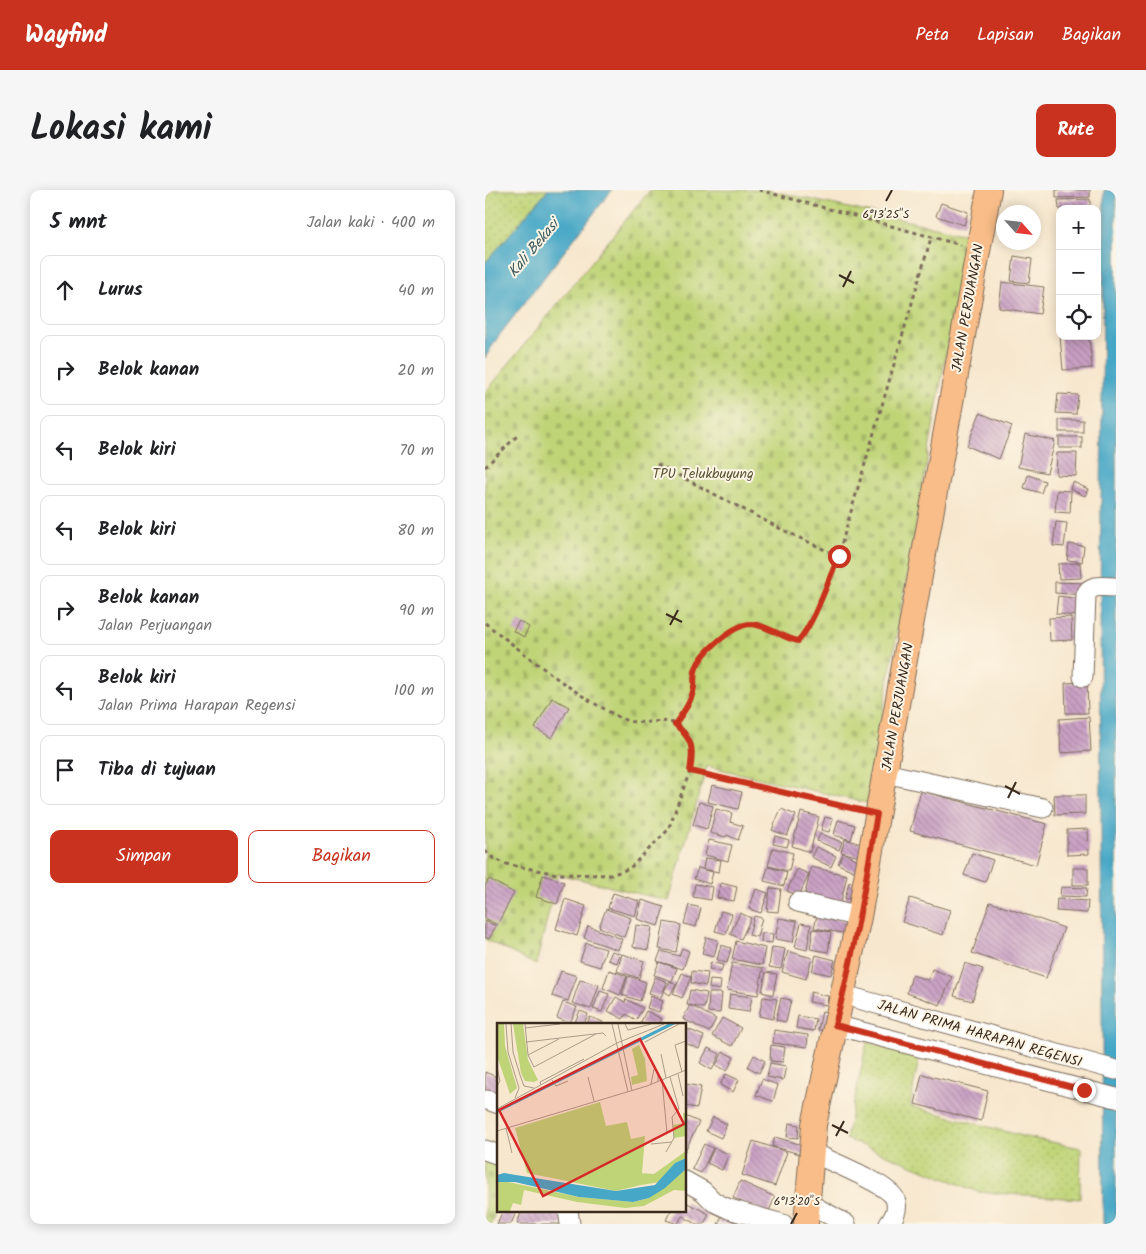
<!DOCTYPE html>
<html lang="id">
<meta charset="utf-8">
<style>
:root{--surface:#fff;--page:#f6f6f6;--text:#202124;--muted:#757577;--line:#e0e0e0;--accent:#c8321e}
body{margin:0;font-family:Kalam,sans-serif;background:var(--page);color:var(--text)}
.controls{position:absolute;right:15px;top:15px;display:grid;overflow:hidden;border-radius:10px;box-shadow:0 2px 12px #0003}
.controls button{width:45px;height:45px;display:grid;place-items:center;padding:0;border:0;border-bottom:1px solid var(--line);background:var(--surface);color:var(--text);font:25px sans-serif}
.compass{position:absolute;left:511px;top:15px;width:45px;height:45px;border-radius:50%;background:var(--surface);box-shadow:0 2px 12px #0003;rotate:117deg}
.stop{position:absolute;width:15px;height:15px;margin:-11px;border:4px solid #c8321e;border-radius:50%;background:#fff}
.stop.end{background:#c8321e;border-color:#fff;box-shadow:0 1px 5px #0008}
.list{margin:0;padding:0;list-style:none}
h2{display:flex;justify-content:space-between;align-items:center;height:65px;margin:0;padding:0 20px;font-size:21px}
h2 small{font-size:16px;font-weight:400;color:var(--muted)}
.list li{display:grid;grid-template-columns:32px 1fr auto;gap:15px;align-items:center;box-sizing:border-box;height:70px;margin:0 10px 10px;padding:0 10px;border:1px solid var(--line);border-radius:10px}
.list b{display:block;font-size:19px;white-space:nowrap}
.list p{margin:0;font-size:16px;white-space:nowrap;color:var(--muted)}
.list em{font-size:16px;font-style:normal;color:var(--muted)}
.actions{display:flex;gap:10px;padding:15px 20px}
.actions a{flex:1;padding:11px 0;border:1px solid var(--accent);border-radius:10px;text-align:center;font-size:18px;color:var(--accent)}
.actions .main{background:var(--accent);color:#fff}
.icon{flex:none;width:28px;height:28px;fill:none;stroke:currentColor;stroke-width:2;stroke-linecap:round;stroke-linejoin:round}
.map{position:relative;flex:none;width:631px;height:1034px;overflow:hidden;border-radius:10px}
header{display:flex;align-items:center;gap:30px;box-sizing:border-box;height:70px;padding:0 25px;background:var(--accent);color:#fff}
header strong{font-size:24px}
nav{display:flex;gap:28px;margin-inline-start:auto;font-size:18px}
.intro{display:flex;align-items:center;justify-content:space-between;box-sizing:border-box;height:120px;padding:0 30px}
h1{margin:0;font-size:35px}
.button{padding:12px 22px;border-radius:10px;background:var(--accent);color:#fff;font-size:18px;font-weight:700}
main{display:flex;gap:30px;padding:0 30px}
aside{flex:1;background:var(--surface);border-radius:10px;box-shadow:0 2px 12px #0003}
.map>svg:first-child{display:block}
</style>
<header>
<strong>Wayfind</strong>
<nav><a>Peta</a><a>Lapisan</a><a>Bagikan</a></nav>
</header>
<div class="intro"><h1>Lokasi kami</h1><a class="button">Rute</a></div>
<main>
<aside>
<h2>5 mnt<small>Jalan kaki · 400 m</small></h2>
<ul class="list">
<li><svg class="icon" aria-label="ahead" viewBox="0 0 24 24"><path d="M12 20V5M6 11l6-6 6 6"/></svg><div><b>Lurus</b></div><em>40 m</em></li>
<li><svg class="icon" aria-label="right" viewBox="0 0 24 24"><path d="M7 20v-9h11M14 6l5 5-5 5"/></svg><div><b>Belok kanan</b></div><em>20 m</em></li>
<li><svg class="icon" aria-label="left" viewBox="0 0 24 24"><path d="M17 20v-9H6M10 6l-5 5 5 5"/></svg><div><b>Belok kiri</b></div><em>70 m</em></li>
<li><svg class="icon" aria-label="left" viewBox="0 0 24 24"><path d="M17 20v-9H6M10 6l-5 5 5 5"/></svg><div><b>Belok kiri</b></div><em>80 m</em></li>
<li><svg class="icon" aria-label="right" viewBox="0 0 24 24"><path d="M7 20v-9h11M14 6l5 5-5 5"/></svg><div><b>Belok kanan</b><p>Jalan Perjuangan</p></div><em>90 m</em></li>
<li><svg class="icon" aria-label="left" viewBox="0 0 24 24"><path d="M17 20v-9H6M10 6l-5 5 5 5"/></svg><div><b>Belok kiri</b><p>Jalan Prima Harapan Regensi</p></div><em>100 m</em></li>
<li><svg class="icon" aria-label="arrive" viewBox="0 0 24 24"><path d="M6 21V4h12l-3 4 3 4H6"/></svg><div><b>Tiba di tujuan</b></div></li>
</ul>
<div class="actions"><a class="main">Simpan</a><a>Bagikan</a></div>
</aside>
<div class="map">
<svg width="631" height="1034" viewBox="0 0 631 1034">
<defs>
<pattern id="grass-dots" width="8" height="8" patternUnits="userSpaceOnUse" patternTransform="scale(1.25)"><rect width="8" height="8" fill="#bfd477"/><path d="M2 2h.1M6 6h.1" fill="none" stroke="#a5b666" stroke-width="1.8" stroke-linecap="round"/></pattern>
<pattern id="cemetery-stones" width="16" height="16" patternUnits="userSpaceOnUse" patternTransform="scale(1.25)"><rect width="16" height="16" fill="#bfd477"/><path d="M2 7V4a2 2 0 0 1 4 0v3zM10 15v-3a2 2 0 0 1 4 0v3z" fill="#a5b666"/></pattern>
<pattern id="building-back-hatch" width="6" height="6" patternUnits="userSpaceOnUse" patternTransform="scale(1.25)"><rect width="6" height="6" fill="#c9a0c4"/><path d="M-1 5l2 2M0 0l6 6M5-1l2 2" fill="none" stroke="#a4839f"/></pattern>
</defs>
<rect width="100%" height="100%" fill="#fcf5e5"/>
<filter id="ink" filterUnits="userSpaceOnUse"><feTurbulence type="fractalNoise" baseFrequency=".02" numOctaves="2"/><feDisplacementMap in="SourceGraphic" scale="10" xChannelSelector="R" yChannelSelector="G"/><feConvolveMatrix kernelMatrix="1 2 1 2 8 2 1 2 1" color-interpolation-filters="sRGB"/></filter>
<filter id="wash" filterUnits="userSpaceOnUse"><feTurbulence type="fractalNoise" baseFrequency=".0096" numOctaves="4" result="noise"/><feDisplacementMap in="SourceGraphic" scale="20" xChannelSelector="R" yChannelSelector="G"/><feGaussianBlur stdDeviation="1.12" result="paint"/><feColorMatrix in="noise" values="0 0 0 0 0 0 0 0 0 0 0 0 0 0 0 0 0 1.4 0 .05"/><feComposite in="paint" operator="in"/></filter>
<g filter="url(#wash)">
<rect width="100%" height="100%" fill="#f7e7ce"/>
<!-- grass -->
<g fill="url(#grass-dots)" stroke="#7d7f4a">
<polygon points="8,0 63,0 0,73 0,10"/>
<polygon points="382,852 434,868 425,916 541,947 596,958 595,1009 494,1002 361,949"/>
</g>
<!-- cemetery -->
<g fill="url(#cemetery-stones)" stroke="#7d7f4a">
<polygon points="165,0 282,0 482,44 382,613 222,576 184,711 73,684 51,775 0,749 0,203"/>
<polygon points="0,960 14,965 14,1011 6,1034 0,1034"/>
</g>
<!-- water -->
<g fill="#46a7c6" stroke="#406872">
<polygon points="63,0 127,0 13,147 0,168 0,73"/>
<polygon points="619,0 631,0 631,1034 618,1034 615,415"/>
</g>
<g id="blocks">
<!-- building -->
<g fill="url(#building-back-hatch)">
<polygon points="571,0 605,0 605,7 571,8"/>
<polygon points="605,9 605,19 574,19 573,10"/>
<polygon points="456,13 483,22 479,35 451,26"/>
<polygon points="529,66 547,69 544,93 526,91"/>
<polygon points="517,92 559,97 555,124 514,118"/>
<polygon points="575,146 604,146 607,178 578,180"/>
<polygon points="573,204 593,205 591,224 571,223"/>
<polygon points="495,223 527,236 514,269 482,256"/>
<rect x="574" y="230" width="24" height="12"/>
<polygon points="540,244 570,251 562,283 533,277"/>
<rect x="574" y="247" width="23" height="11"/>
<polygon points="572,263 592,263 591,286 571,285"/>
<polygon points="543,285 560,291 556,303 539,298"/>
<polygon points="588,292 603,299 600,306 585,299"/>
<polygon points="572,300 586,301 585,323 570,322"/>
<polygon points="571,332 582,333 579,357 568,356"/>
<polygon points="584,354 599,356 597,372 582,370"/>
<polygon points="595,373 596,388 574,389 573,374"/>
<polygon points="570,392 601,393 600,405 570,403"/>
<polygon points="573,406 597,409 595,426 571,424"/>
<polygon points="586,427 587,450 565,451 564,428"/>
<polygon points="34,431 44,437 39,447 28,441"/>
<polygon points="602,492 603,523 581,523 580,493"/>
<polygon points="67,508 84,517 67,548 50,538"/>
<polygon points="604,527 606,561 576,563 574,529"/>
<polygon points="227,595 257,602 253,619 223,612"/>
<polygon points="436,601 562,634 551,675 425,641"/>
<polygon points="569,605 600,605 600,624 570,625"/>
<polygon points="214,612 228,616 222,639 208,635"/>
<polygon points="231,619 247,623 245,632 258,636 253,650 242,645 241,647 225,643"/>
<polygon points="296,619 311,625 302,646 287,640"/>
<polygon points="316,622 334,627 325,662 307,656"/>
<polygon points="340,627 348,629 344,642 336,640"/>
<polygon points="353,630 370,635 366,650 349,645"/>
<polygon points="603,639 604,664 582,665 582,640"/>
<polygon points="335,644 357,652 354,660 332,651"/>
<polygon points="290,646 304,650 302,657 288,654"/>
<polygon points="360,649 382,656 379,668 356,662"/>
<polygon points="224,650 247,655 243,671 220,665"/>
<polygon points="331,657 351,666 346,677 326,667"/>
<polygon points="288,658 308,663 304,681 283,676"/>
<polygon points="358,663 378,672 373,683 353,674"/>
<polygon points="487,663 508,670 500,692 479,685"/>
<polygon points="220,668 236,670 234,682 218,679"/>
<polygon points="283,677 302,682 299,696 279,691"/>
<polygon points="326,677 362,685 355,716 319,709"/>
<polygon points="213,678 228,682 225,694 209,689"/>
<rect x="588" y="678" width="15" height="17"/>
<polygon points="312,679 324,684 314,706 302,701"/>
<polygon points="58,685 79,692 72,714 51,707"/>
<polygon points="4,689 29,703 12,735 0,728 0,696"/>
<polygon points="364,692 375,695 371,711 360,708"/>
<polygon points="236,693 252,697 249,711 232,708"/>
<polygon points="210,694 228,697 226,710 208,707"/>
<polygon points="576,697 602,698 601,707 575,706"/>
<polygon points="285,698 296,699 293,722 282,721"/>
<polygon points="271,699 283,703 276,723 264,719"/>
<polygon points="128,703 154,711 150,726 123,718"/>
<polygon points="425,708 465,720 458,745 417,732"/>
<polygon points="80,709 101,716 92,746 71,739"/>
<polygon points="572,709 603,711 602,723 571,721"/>
<polygon points="157,710 179,717 173,736 152,729"/>
<polygon points="505,712 579,738 561,788 487,763"/>
<polygon points="204,715 216,718 211,737 199,734"/>
<polygon points="121,719 146,728 139,747 114,737"/>
<polygon points="236,721 247,724 241,744 230,741"/>
<polygon points="255,723 266,728 256,749 245,744"/>
<polygon points="332,725 371,733 369,745 329,738"/>
<polygon points="269,726 277,728 272,747 264,745"/>
<polygon points="294,728 312,731 308,752 290,749"/>
<polygon points="0,731 11,736 4,749 0,747"/>
<polygon points="179,732 196,735 191,762 174,759"/>
<polygon points="316,733 326,735 322,760 310,757"/>
<polygon points="151,735 167,737 163,760 148,757"/>
<polygon points="103,736 137,749 133,760 99,748"/>
<polygon points="328,739 346,742 343,762 325,759"/>
<polygon points="277,743 288,744 287,753 276,752"/>
<polygon points="221,747 233,750 229,767 217,764"/>
<polygon points="251,751 280,758 277,775 247,769"/>
<polygon points="101,753 121,759 115,777 95,771"/>
<polygon points="236,755 246,758 242,773 232,770"/>
<polygon points="287,757 300,759 296,779 284,777"/>
<polygon points="197,758 204,761 198,779 172,771 176,761 194,766"/>
<polygon points="127,761 135,764 132,773 123,770"/>
<polygon points="303,761 327,768 321,789 297,782"/>
<polygon points="137,764 159,771 154,788 132,781"/>
<polygon points="331,765 350,770 346,785 327,781"/>
<polygon points="174,772 192,778 187,791 169,785"/>
<polygon points="226,772 238,775 236,782 224,779"/>
<polygon points="247,773 278,778 273,805 242,800"/>
<polygon points="480,773 498,779 487,811 469,806"/>
<polygon points="447,779 467,787 455,815 422,803 427,785 443,790"/>
<polygon points="124,780 142,786 135,805 118,798"/>
<polygon points="76,781 92,786 83,811 67,806"/>
<polygon points="207,781 223,783 221,796 206,793"/>
<polygon points="281,782 292,784 288,805 277,802"/>
<polygon points="197,783 206,787 197,808 188,804"/>
<polygon points="143,786 161,792 155,811 137,805"/>
<polygon points="170,787 182,792 176,807 164,803"/>
<polygon points="95,790 114,795 106,819 87,813"/>
<polygon points="225,790 236,791 235,800 224,798"/>
<polygon points="185,791 191,795 185,805 179,801"/>
<polygon points="205,800 222,803 219,818 202,815"/>
<polygon points="115,801 124,804 117,822 108,819"/>
<polygon points="326,802 343,806 342,815 324,812"/>
<polygon points="224,803 237,803 235,823 223,822"/>
<polygon points="245,804 267,807 264,822 243,819"/>
<polygon points="166,806 178,811 174,822 162,818"/>
<polygon points="131,807 140,812 141,809 158,818 151,830 141,824 138,829 123,821"/>
<polygon points="278,807 292,809 288,829 274,826"/>
<polygon points="296,808 306,810 301,832 291,830"/>
<polygon points="78,812 92,817 85,833 72,828"/>
<polygon points="205,815 231,829 224,842 198,829"/>
<polygon points="95,821 103,824 99,834 89,834"/>
<polygon points="161,821 177,829 174,834 155,834"/>
<polygon points="337,821 348,823 345,841 333,840"/>
<polygon points="313,826 331,829 329,841 311,838"/>
<polygon points="105,827 118,832 117,834 102,834"/>
<polygon points="237,828 256,838 247,856 227,846"/>
<polygon points="200,838 219,846 214,859 200,853"/>
<polygon points="289,840 323,845 322,857 288,853"/>
<polygon points="286,855 300,857 298,872 285,871"/>
<polygon points="223,858 235,864 227,880 215,873"/>
<polygon points="238,862 249,867 242,881 231,875"/>
<polygon points="269,865 280,871 274,883 263,877"/>
<polygon points="285,873 301,876 298,890 282,887"/>
<polygon points="0,882 14,888 14,912 0,906"/>
<polygon points="241,884 254,890 248,902 235,895"/>
<polygon points="437,884 503,901 496,931 430,914"/>
<polygon points="277,889 293,895 288,911 271,905"/>
<polygon points="201,894 216,897 212,918 200,916"/>
<polygon points="200,926 214,932 200,961"/>
<polygon points="228,927 242,934 236,948 221,941"/>
<polygon points="304,933 314,935 313,948 302,947"/>
<polygon points="290,947 321,956 318,965 287,956"/>
<polygon points="268,951 302,962 290,996 257,985"/>
<polygon points="219,954 228,958 216,983 207,979"/>
<polygon points="229,958 244,964 237,980 222,973"/>
<polygon points="255,991 290,1007 283,1023 248,1008"/>
<polygon points="200,1012 224,1024 219,1034 212,1034 197,1026 193,1034 181,1030 186,1020 200,1020"/>
<polygon points="18,1020 32,1020 26,1034 12,1034"/>
<polygon points="37,1020 70,1020 82,1025 78,1034 32,1034"/>
<polygon points="237,1026 254,1034 233,1034"/>
</g>
</g>
</g>
<g filter="url(#ink)">
<use href="#blocks" fill-opacity="0" stroke="#7d6c5c" stroke-width="1"/>
<g fill="none" stroke-linecap="round" stroke-linejoin="round">
<!-- minor casing -->
<g stroke="#7d6c5c" stroke-width="21">
<g id="minor">
<path d="M598,487L601,405C605,393 620,397 631,397"/>
<polyline points="400,583 558,618"/>
<polyline points="313,712 374,727"/>
<polyline points="359,805 631,880"/>
<polyline points="350,835 631,908"/>
<polyline points="2,910 14,914"/>
<polyline points="0,960 14,965"/>
<path d="M326,962C342,970 404,994 410,1009C414,1018 410,1026 404,1034"/>
<polyline points="200,991 218,1001 229,1012 244,1019 298,1034"/>
<polyline points="323,1013 361,1034"/>
<polyline points="83,1020 85,1034"/>
</g>
</g>
<!-- major casing -->
<g stroke="#7d6c5c" stroke-width="26">
<polyline id="major" points="321,1034 329,935 374,727 504,0"/>
</g>
<!-- path -->
<g stroke="#7d6c5c" stroke-width="3" stroke-dasharray="4 4" stroke-linecap="butt">
<polyline points="274,0 476,55"/>
<polyline points="172,274 296,339 353,366 446,48"/>
<polyline points="0,277 32,246"/>
<path d="M0,433C38,462 74,493 114,516C122,520 130,526 138,529C155,537 177,527 190,534C209,544 208,563 205,581"/>
<path d="M190,534C198,523 207,511 209,497C210,490 208,485 211,478C217,462 249,434 266,434C283,435 297,449 313,451C329,434 344,389 353,366"/>
<polyline points="0,661 8,668 21,674 72,684 126,685 145,678 183,640 205,581 374,620"/>
</g>
<!-- minor -->
<use href="#minor" stroke="#fff" stroke-width="19"/>
<!-- major -->
<use href="#major" stroke="#f8bd88" stroke-width="24"/>
</g>
</g>
<g fill="none" stroke-linecap="round" stroke-linejoin="round" filter="url(#ink)">
<!-- route -->
<path stroke="#c8321e" stroke-width="6" d="M354,366C344,388 329,434 313,451C297,448 283,435 266,434C249,434 217,462 211,478C208,485 210,490 209,497C207,511 198,523 190,534C208,550 209,558 205,581L392,624C380,694 369,766 350,835L599,900"/>
</g>
<!-- ticks -->
<path fill="none" stroke="#3b2a1e" stroke-width="2" d="M401,11L407,0M354,85L369,93M358,97L366,81M181,424L197,432M185,435L193,420M520,596L535,604M523,608L531,592M347,935L363,943M351,946L359,931M306,1034L312,1023"/>
<g text-anchor="middle" stroke-width="4" stroke-linejoin="round" paint-order="stroke">
<!-- street labels -->
<g font-size="14" fill="#3b2a1e" stroke="#fcf5e5">
<text transform="translate(482 118) rotate(-80)" y="5">JALAN PERJUANGAN</text>
<text transform="translate(412 517) rotate(-80)" y="5">JALAN PERJUANGAN</text>
<text transform="translate(495 843) rotate(16)" y="5">JALAN PRIMA HARAPAN REGENSI</text>
</g>
<!-- park labels -->
<g font-size="14" fill="#5c5434" stroke="#fcf5e5">
<text x="218" y="288">TPU Telukbuyung</text>
</g>
<!-- water labels -->
<g font-size="15" font-style="italic" fill="#3f5c61" stroke="#fcf5e5">
<text transform="translate(48 58) rotate(-50)" y="5">Kali Bekasi</text>
</g>
</g>
<!-- overview -->
<g transform="translate(12 833)">
<rect width="189" height="189" fill="#f7e7ce"/>
<path d="M0,1H7L8,23L20,65L13,71L0,33ZM16,1H26L31,37L41,57L37,59L28,58L24,50ZM142,22L148,36L150,58L135,62L134,54L141,52L135,26ZM189,128V135L178,140L163,159L144,162L143,150L157,151ZM189,146V168L177,167L147,183L128,185L80,179L27,167L24,182L16,180L13,188H0V159L6,158L82,174L136,179L152,175Z" fill="#bfd477"/>
<path d="M103,79L109,103L130,99L134,116L148,113L144,162L119,168L30,150L18,105ZM186,90H189V113L177,115L176,102L187,100Z" fill="#bfd477"/>
<path d="M171,1H178L0,90V87ZM189,135V146L168,165L152,175L136,179L82,174L18,159H0V152L7,150L119,168L158,162L178,140Z" fill="#46a7c6"/>
<path fill="none" stroke="#ac9b88" stroke-width="1" d="M9,1L11,29L22,65L18,75M14,1L16,29L23,52L27,63L37,65M28,1L31,32L37,44L99,11M115,1L131,69M121,1L135,68M128,1L131,7L154,1M28,5L63,1M29,19L106,10L109,13M148,19L182,1M164,31L169,55M31,32L62,16M0,44L3,58L0,63M185,49L178,22L189,18M181,51L186,73M91,54L97,78M55,57L59,63L71,58M165,57L170,110M154,61L157,46L161,50V58M44,62L43,59L87,36M0,86L120,20L167,1M9,105L15,130M0,108L150,63L189,47M154,121L175,119M169,129L177,115L175,94L182,86L173,54"/>
<path fill="#d62828" fill-opacity="0.15" stroke="#d62828" stroke-width="2.5" d="M143,16L187,101L46,173L2,87Z"/>
<rect width="189" height="189" fill="none" stroke="#3b2a1e" stroke-width="2.5"/>
</g>
<g font-size="12" text-anchor="middle" fill="#3b2a1e" stroke="#fcf5e5" stroke-width="4" stroke-linejoin="round" paint-order="stroke">
<text x="401" y="28">6°13'25"S</text>
<text x="312" y="1015">6°13'20"S</text>
</g>
</svg>
<div class="controls">
<button>+</button>
<button>−</button>
<button><svg class="icon" aria-label="locate" viewBox="0 0 24 24"><circle cx="12" cy="12" r="6"/><path d="M12 2v4M12 18v4M2 12h4M18 12h4"/></svg></button>
</div>
<svg class="compass" viewBox="-18 -18 36 36"><path d="M0-13l5 13h-10z" fill="#e53935"/><path d="M0 13l5-13h-10z" fill="#757577"/></svg>
<div class="stop" style="left:354px;top:366px"></div>
<div class="stop end" style="left:599px;top:900px"></div>
</div>
</main>
